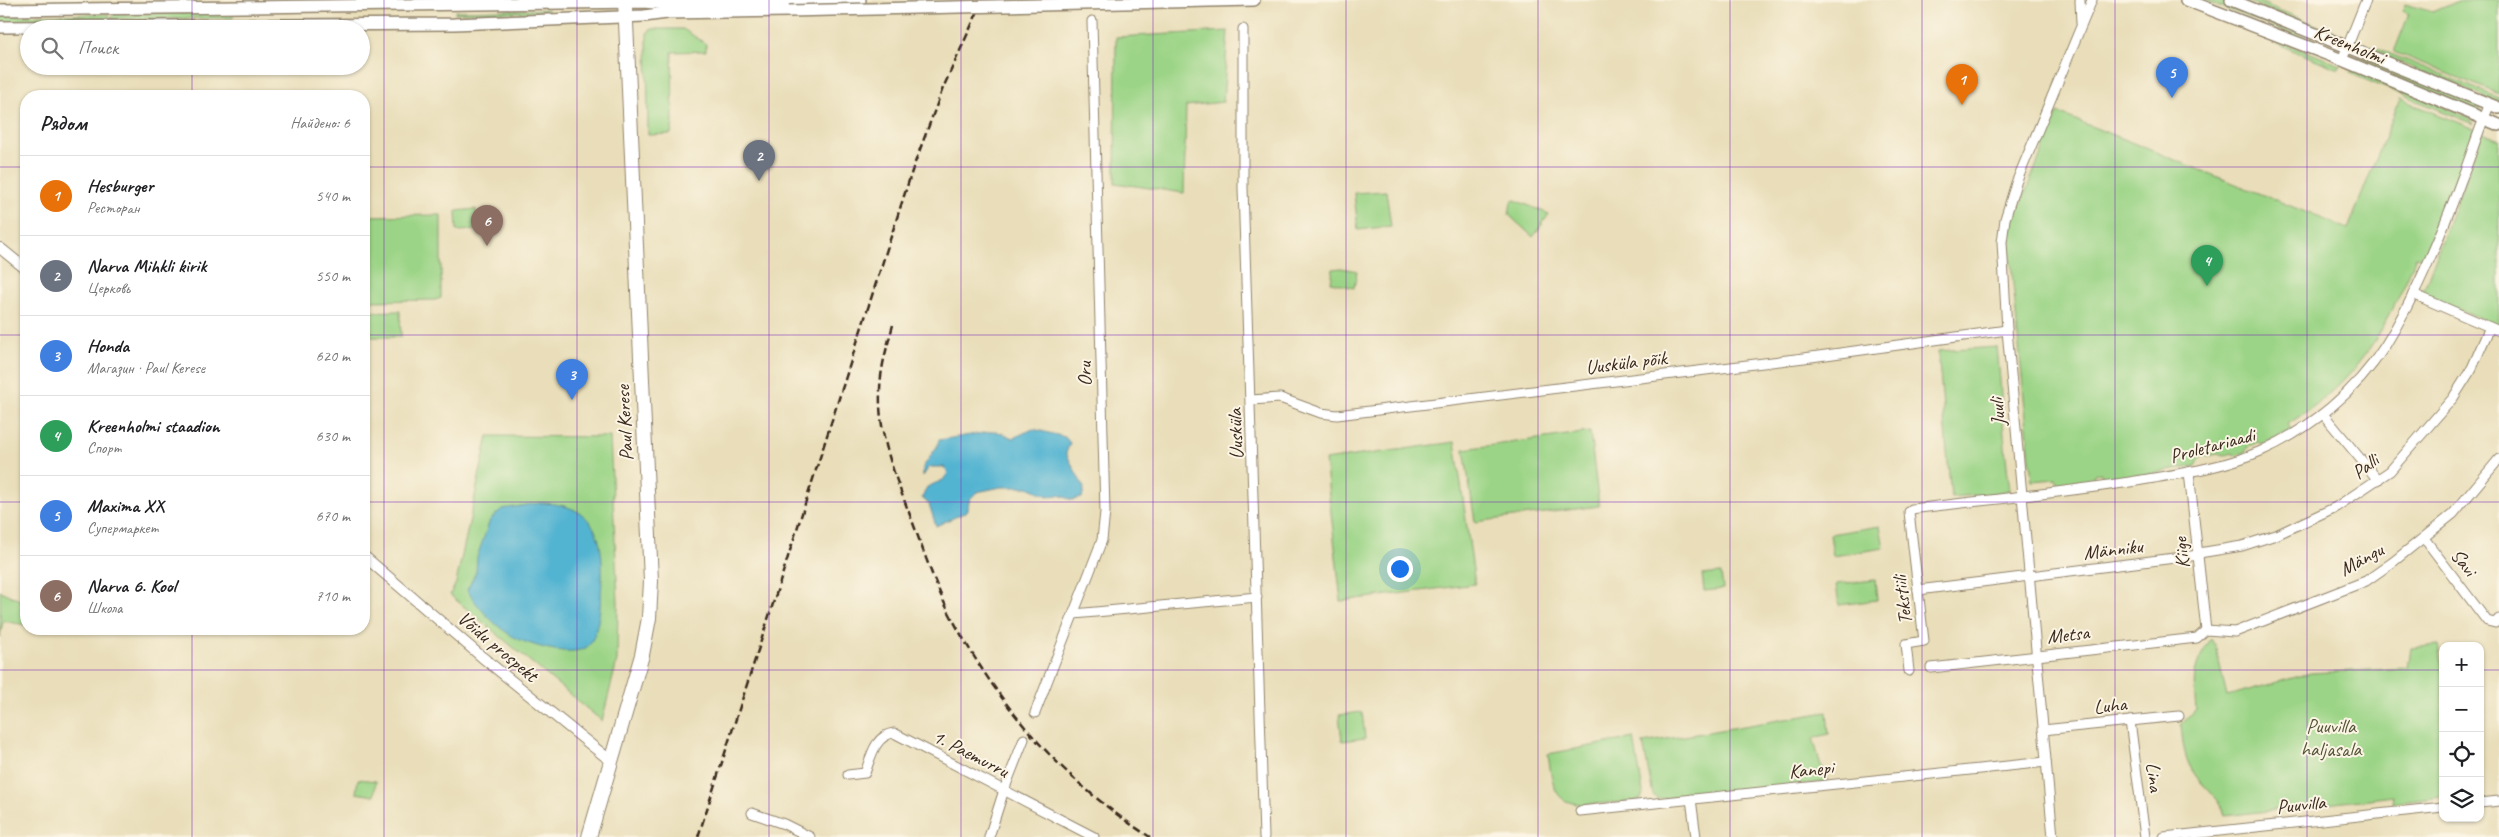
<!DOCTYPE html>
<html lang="ru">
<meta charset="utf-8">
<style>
:root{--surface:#fff;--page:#f6f6f6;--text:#202124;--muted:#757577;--line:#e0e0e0;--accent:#b45309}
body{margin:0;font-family:Caveat,sans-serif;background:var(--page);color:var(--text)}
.controls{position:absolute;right:15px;bottom:15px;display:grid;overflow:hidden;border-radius:10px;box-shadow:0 1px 4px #0004}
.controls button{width:45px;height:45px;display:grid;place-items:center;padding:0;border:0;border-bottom:1px solid var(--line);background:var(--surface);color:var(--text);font:25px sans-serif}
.you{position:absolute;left:1399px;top:568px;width:18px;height:18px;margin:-12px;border:4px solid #fff;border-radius:50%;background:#1a73e8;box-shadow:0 0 0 8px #1a73e833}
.badge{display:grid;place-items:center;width:32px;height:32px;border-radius:50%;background:var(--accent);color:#fff;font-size:16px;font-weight:700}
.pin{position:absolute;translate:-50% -41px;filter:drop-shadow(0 1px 2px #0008)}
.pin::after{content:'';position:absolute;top:26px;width:18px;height:15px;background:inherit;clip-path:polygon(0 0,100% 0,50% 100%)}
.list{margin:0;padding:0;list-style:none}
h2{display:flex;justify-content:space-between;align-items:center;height:65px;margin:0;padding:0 20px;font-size:21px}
h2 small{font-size:16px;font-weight:400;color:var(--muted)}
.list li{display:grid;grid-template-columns:32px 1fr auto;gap:15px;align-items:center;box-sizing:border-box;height:80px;padding:0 20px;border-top:1px solid var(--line)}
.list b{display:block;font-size:19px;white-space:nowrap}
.list p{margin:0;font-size:16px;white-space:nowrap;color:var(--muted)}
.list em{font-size:16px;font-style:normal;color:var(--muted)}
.icon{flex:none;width:28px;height:28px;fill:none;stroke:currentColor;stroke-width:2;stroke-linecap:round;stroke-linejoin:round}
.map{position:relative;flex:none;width:2499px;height:837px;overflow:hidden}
.search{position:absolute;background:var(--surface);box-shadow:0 1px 4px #0004;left:20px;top:20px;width:350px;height:55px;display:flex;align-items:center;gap:12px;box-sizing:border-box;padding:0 18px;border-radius:28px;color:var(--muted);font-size:19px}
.panel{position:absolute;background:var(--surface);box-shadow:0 1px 4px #0004;left:20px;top:90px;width:350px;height:545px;border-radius:20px}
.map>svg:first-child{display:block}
</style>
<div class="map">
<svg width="2499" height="837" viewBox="0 0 2499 837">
<rect width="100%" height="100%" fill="#fcf5e5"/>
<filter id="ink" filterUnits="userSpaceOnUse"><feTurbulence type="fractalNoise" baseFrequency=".02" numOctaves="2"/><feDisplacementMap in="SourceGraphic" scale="10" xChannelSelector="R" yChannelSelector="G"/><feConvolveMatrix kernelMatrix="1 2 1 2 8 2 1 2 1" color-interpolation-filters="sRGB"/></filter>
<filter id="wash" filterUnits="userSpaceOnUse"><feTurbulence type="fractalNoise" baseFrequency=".0096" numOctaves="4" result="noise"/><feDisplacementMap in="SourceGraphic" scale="20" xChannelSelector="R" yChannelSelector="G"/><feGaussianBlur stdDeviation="1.12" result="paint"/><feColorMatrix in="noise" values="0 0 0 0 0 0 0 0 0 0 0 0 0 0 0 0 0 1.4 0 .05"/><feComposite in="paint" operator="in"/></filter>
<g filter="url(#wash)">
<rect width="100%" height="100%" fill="#e9deb9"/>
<!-- green -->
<g fill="#9bd486" stroke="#6b7f52">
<polygon points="2204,0 2218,0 2338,49 2336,52"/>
<polygon points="2244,0 2254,0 2344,36 2340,38"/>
<polygon points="2461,0 2499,0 2499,94 2394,52 2409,14 2402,11 2405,4 2433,12"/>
<polygon points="548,9 548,12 455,13 455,11"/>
<polygon points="233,12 233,18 111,19 113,14"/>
<polygon points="109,14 109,20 0,23 0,16"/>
<polygon points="652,29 683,29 706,44 706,51 672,52 673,123 671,134 648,135 647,33"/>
<polygon points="1228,31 1223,102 1186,106 1184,193 1115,183 1116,37"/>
<polygon points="2262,34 2340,65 2339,69 2260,37"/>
<polygon points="2356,40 2499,98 2499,103 2359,46"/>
<polygon points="2359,55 2480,106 2479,111 2357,61"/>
<polygon points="2352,69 2470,118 2474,124 2354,75 2350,72"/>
<path d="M2400,99L2475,129L2466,160L2424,259L2416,257C2386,331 2358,380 2288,424L2291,430L2263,444L2257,442L2247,448L2245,452L2234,456L2233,453L2223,456L2218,454L2201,457L2196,466L2105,482L2102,479L2101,473L2094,474C2093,486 2070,489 2059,485L2056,479L2032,481L2009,242L2013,222L2058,113L2348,229Z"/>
<polygon points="2483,133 2499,140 2499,326 2422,294"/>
<polygon points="1386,191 1391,226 1358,230 1354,193"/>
<polygon points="1515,200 1549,214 1533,237 1509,215 1511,202"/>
<polygon points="476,209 477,230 457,231 456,211"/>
<polygon points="441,215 441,298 435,300 364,301 364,216"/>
<polygon points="1341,268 1357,271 1354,288 1331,282 1333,269"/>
<polygon points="400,311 401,337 364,337 364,312"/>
<path d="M1997,347C2002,395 2003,442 2010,490L1991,494L1951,497L1938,351Z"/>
<polygon points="1590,432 1599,506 1475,522 1464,449"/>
<polygon points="488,436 610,437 618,602 617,661 602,721 450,595 456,583"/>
<polygon points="1455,442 1475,584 1341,601 1325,460"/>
<polygon points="1880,526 1884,548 1833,556 1830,534"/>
<polygon points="1721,573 1723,589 1704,591 1702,575"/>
<polygon points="1875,580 1877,600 1839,605 1836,584"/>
<polygon points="0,591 26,603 26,625 3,621 0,637"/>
<path d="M2211,639L2215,644L2227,696L2311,673L2408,668L2411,648L2439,645L2443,670V797L2393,803L2394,796L2225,816C2222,799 2206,790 2196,776C2184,760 2183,745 2181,725L2196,709C2193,674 2192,669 2211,639Z"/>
<polygon points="1362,712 1365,738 1342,741 1339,715"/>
<polygon points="1827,712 1829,734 1813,738 1821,766 1826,770 1827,782 1659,799 1653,795 1643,743"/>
<path d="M1634,738L1643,793L1641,799C1631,803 1617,802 1606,803C1558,808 1554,800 1548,754Z"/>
<polygon points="358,779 376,781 374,796 356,793"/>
</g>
<!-- water -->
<g fill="#52b4d1" stroke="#466f78">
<polygon points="1033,429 1065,437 1070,443 1066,453 1084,488 1082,498 1072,500 1059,495 1048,496 1028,487 1001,487 977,492 970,499 966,512 936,526 929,504 922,498 927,487 943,480 948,473 944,467 929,467 923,476 923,467 936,448 939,440 996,431 1013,438"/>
<path d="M540,503C602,504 605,545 601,596C600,610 598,632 590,644C578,661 523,644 509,634C494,625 476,605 467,590L476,572L477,557L490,520L502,509Z"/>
</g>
</g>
<g filter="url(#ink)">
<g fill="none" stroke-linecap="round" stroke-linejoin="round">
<!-- minor casing -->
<g stroke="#92846c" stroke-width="11">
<g id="minor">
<polyline points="2080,0 2081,23"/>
<polyline points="1243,29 1243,188 1264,837"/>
<polyline points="2342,60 2366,0"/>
<polyline points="2413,294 2499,331"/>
<polyline points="1251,400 1280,398 1321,413 1337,415 1804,358 2007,330"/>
<polyline points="2323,414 2378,480"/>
<polyline points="2189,472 2206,630"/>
<polyline points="2424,538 2487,621 2495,623 2499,619"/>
<polyline points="2199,553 2242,546 2276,535 2336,507 2390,471 2453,398 2472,368 2490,327"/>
<polyline points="1918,590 2199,555"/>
<polyline points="1074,614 1257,597"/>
<polyline points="2206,630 2235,632 2366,581 2393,562 2453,514 2499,459"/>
<polyline points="1931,668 2197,638 2206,630"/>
<path d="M1909,671L1906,644L1924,641L1909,512L1912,509C1993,499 2074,492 2154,478C2190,472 2227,466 2261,451C2310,429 2356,392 2385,346C2417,294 2441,235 2462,178C2472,153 2479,128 2490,104"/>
<polyline points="1035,713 1102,540 1105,512 1092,21"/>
<polyline points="2130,721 2145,837"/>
<polyline points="2043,730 2179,716"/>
<path d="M848,775L865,773C871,757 875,735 894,733L1094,837"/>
<polyline points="1691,799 1696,837"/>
<polyline points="2480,803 2499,801"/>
<polyline points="1580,811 2046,762"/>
<polyline points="752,813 784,824 810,837"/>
<polyline points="989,837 1004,790 1024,739"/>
<polyline points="2053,837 2007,330 2002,242 2005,219 2016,183 2092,0"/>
<polyline points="2164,837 2443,807"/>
</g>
</g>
<!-- tertiary casing -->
<g stroke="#92846c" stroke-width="12">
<g id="tertiary">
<polyline points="0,248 26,269"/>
<polyline points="364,556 482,657 611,761"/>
</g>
</g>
<!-- secondary casing -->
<g stroke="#92846c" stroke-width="14">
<g id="secondary">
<polyline points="2186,0 2342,60 2499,125"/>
<polyline points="2231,0 2499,108"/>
<polyline points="1165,2 1254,0"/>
<polyline points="0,10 643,2 668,4 860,0"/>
<polyline points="0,27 454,24 644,16 667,13 789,11"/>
</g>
</g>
<!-- trunk casing -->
<g stroke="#92846c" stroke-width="16">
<polyline id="trunk" points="589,837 642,655 649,618 651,581 625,0"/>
</g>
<!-- minor -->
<use href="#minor" stroke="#fff" stroke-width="9"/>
<!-- tertiary -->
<use href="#tertiary" stroke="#fff" stroke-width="10"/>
<!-- secondary -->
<use href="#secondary" stroke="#fff" stroke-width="11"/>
<!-- trunk -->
<use href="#trunk" stroke="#fff" stroke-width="14"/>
<!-- rail -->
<g stroke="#3b2a1e" stroke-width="2.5" stroke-dasharray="8 4" stroke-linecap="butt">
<path d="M893,325C887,347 880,369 880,392C878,438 897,481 913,523C925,555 936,588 952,618C999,707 1065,783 1150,837"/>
<polyline points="698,837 913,168 943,88 983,0"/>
</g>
<!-- secondary-bridge casing -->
<g stroke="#92846c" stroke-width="14" stroke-linecap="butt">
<polyline id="secondary-bridge" points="789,11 1165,2"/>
</g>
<!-- secondary-bridge -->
<use href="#secondary-bridge" stroke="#fff" stroke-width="11"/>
</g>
</g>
<!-- grid -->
<path fill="none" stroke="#7b2cbf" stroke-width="1" stroke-opacity="0.55" d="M192,0V29M384,0V837M577,0V837M769,0V837M961,0V837M1153,0V837M1346,0V837M1538,0V837M1730,0V837M1922,0V837M2115,0V837M2307,0V837M192,66V96M0,167H26M364,167H2499M0,335H26M364,335H2499M0,502H26M364,502H2499M192,629V837M0,670H2443M2480,670H2499"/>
<g text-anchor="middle" stroke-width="4" stroke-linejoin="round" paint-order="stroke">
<!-- street labels -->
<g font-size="20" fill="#3b2a1e" stroke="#fcf5e5">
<text transform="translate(2350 44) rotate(22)" y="7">Kreenholmi</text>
<text transform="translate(1626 362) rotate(-7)" y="7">Uusküla põik</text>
<text transform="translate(1084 374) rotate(-91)" y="7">Oru</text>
<text transform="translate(1997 412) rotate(-95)" y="7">Juuli</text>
<text transform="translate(624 423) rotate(-93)" y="7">Paul Kerese</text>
<text transform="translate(1235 434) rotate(-92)" y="7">Uusküla</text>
<text transform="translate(2212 445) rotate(-15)" y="7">Proletariaadi</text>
<text transform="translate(2365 466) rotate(-37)" y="7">Palli</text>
<text transform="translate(2113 549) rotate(-7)" y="7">Männiku</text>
<text transform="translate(2181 553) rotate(-96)" y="7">Kiige</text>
<text transform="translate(2361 559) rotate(-29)" y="7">Mängu</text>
<text transform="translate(2464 562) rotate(53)" y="7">Savi</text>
<text transform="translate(1902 600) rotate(-97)" y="7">Tekstiili</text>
<text transform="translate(2068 634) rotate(-6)" y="7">Metsa</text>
<text transform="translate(498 646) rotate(40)" y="7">Võidu prospekt</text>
<text transform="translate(2110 705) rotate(-6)" y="7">Luha</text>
<text transform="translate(971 753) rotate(27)" y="7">1. Paemurru</text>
<text transform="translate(1811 769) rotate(-6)" y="7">Kanepi</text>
<text transform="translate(2155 777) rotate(83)" y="7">Lina</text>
<text transform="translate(2301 804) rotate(-6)" y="7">Puuvilla</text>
</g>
<!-- park labels -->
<g font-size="20" fill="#535438" stroke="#fcf5e5">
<text x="2331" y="733">Puuvilla<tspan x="2331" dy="23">haljasala</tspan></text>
</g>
</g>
</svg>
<div class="controls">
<button>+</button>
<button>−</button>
<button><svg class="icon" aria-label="locate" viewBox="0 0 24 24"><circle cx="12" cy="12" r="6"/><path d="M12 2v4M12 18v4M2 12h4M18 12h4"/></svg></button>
<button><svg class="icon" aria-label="layers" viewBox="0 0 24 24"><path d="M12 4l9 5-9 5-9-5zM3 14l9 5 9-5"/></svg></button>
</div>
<div class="you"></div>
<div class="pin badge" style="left:1962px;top:105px;background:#e8710a">1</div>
<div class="pin badge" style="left:759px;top:181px;background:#6b7280">2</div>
<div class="pin badge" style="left:572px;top:400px;background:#3f7fe0">3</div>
<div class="pin badge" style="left:2207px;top:286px;background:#2e9e5b">4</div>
<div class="pin badge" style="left:2172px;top:98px;background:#3f7fe0">5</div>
<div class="pin badge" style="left:487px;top:246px;background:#8d6e63">6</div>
<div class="search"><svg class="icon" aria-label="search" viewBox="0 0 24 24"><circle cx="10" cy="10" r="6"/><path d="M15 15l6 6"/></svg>Поиск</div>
<section class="panel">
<h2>Рядом<small>Найдено: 6</small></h2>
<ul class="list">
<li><span class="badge" style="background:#e8710a">1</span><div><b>Hesburger</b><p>Ресторан</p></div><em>540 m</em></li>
<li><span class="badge" style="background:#6b7280">2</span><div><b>Narva Mihkli kirik</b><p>Церковь</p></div><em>550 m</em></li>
<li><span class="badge" style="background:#3f7fe0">3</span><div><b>Honda</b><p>Магазин · Paul Kerese</p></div><em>620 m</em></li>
<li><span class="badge" style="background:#2e9e5b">4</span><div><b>Kreenholmi staadion</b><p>Спорт</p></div><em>630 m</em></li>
<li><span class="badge" style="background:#3f7fe0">5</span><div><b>Maxima XX</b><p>Супермаркет</p></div><em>670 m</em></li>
<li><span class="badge" style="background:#8d6e63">6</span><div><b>Narva 6. Kool</b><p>Школа</p></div><em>710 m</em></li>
</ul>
</section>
</div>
